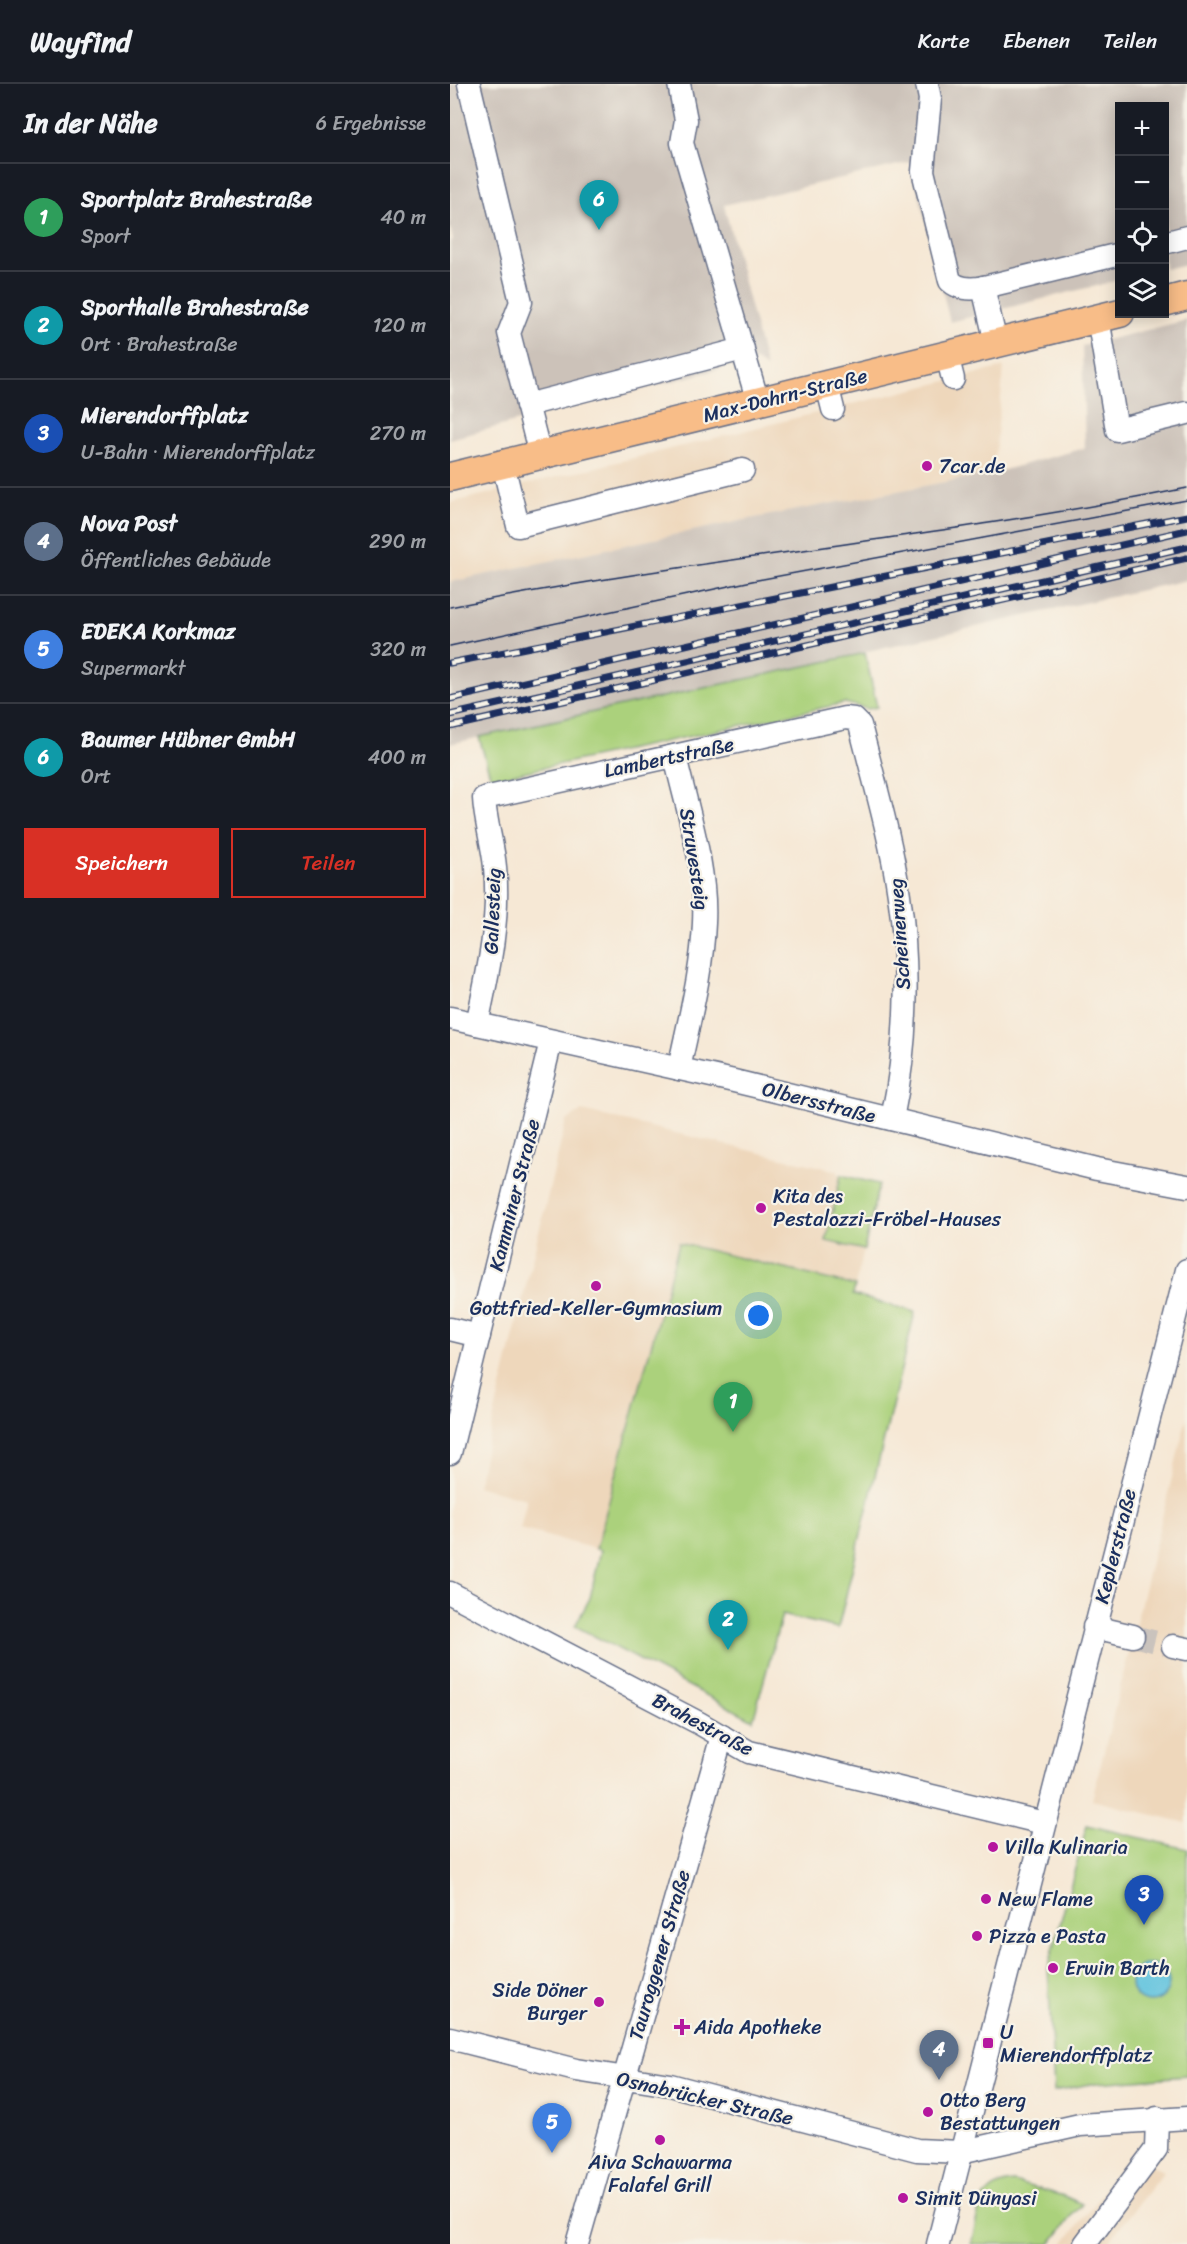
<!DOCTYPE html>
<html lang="de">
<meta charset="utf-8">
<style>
:root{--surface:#171b24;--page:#20242c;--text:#f1f3f6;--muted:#9ea1a6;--line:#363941;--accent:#d93025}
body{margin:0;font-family:Sriracha,sans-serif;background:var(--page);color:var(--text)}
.controls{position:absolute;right:18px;top:18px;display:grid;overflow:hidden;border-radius:0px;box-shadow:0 3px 15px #0003}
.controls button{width:54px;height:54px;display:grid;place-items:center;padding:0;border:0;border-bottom:2px solid var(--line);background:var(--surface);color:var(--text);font:30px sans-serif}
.you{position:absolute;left:309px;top:1232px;width:21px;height:21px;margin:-15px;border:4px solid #fff;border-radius:50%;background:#1a73e8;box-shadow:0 0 0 9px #1a73e833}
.badge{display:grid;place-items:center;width:39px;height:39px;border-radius:50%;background:var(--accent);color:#fff;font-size:20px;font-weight:700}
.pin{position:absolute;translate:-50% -50px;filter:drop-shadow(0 2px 3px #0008)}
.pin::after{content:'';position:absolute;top:32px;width:21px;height:18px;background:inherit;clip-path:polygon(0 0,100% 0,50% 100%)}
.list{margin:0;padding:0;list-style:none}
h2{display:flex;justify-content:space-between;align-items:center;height:78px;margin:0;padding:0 24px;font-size:26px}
h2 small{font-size:20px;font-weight:400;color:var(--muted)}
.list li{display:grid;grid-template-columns:39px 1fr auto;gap:18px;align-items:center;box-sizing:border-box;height:108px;padding:0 24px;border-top:2px solid var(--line)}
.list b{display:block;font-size:22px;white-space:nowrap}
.list p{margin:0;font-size:20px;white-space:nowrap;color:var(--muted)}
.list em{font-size:20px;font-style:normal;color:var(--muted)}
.actions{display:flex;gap:12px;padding:18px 24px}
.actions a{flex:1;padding:14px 0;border:2px solid var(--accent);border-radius:0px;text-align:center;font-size:21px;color:var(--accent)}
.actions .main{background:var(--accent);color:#fff}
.icon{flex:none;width:33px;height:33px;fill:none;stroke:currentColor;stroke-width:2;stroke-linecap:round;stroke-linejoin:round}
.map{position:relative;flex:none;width:737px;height:2160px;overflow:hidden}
header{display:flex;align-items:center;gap:36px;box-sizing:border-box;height:84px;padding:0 30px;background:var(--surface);border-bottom:2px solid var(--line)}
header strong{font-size:28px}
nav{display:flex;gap:33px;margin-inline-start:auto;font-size:21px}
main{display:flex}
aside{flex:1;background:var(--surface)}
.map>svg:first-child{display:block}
</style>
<header>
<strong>Wayfind</strong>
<nav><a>Karte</a><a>Ebenen</a><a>Teilen</a></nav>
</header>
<main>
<aside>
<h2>In der Nähe<small>6 Ergebnisse</small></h2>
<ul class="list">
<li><span class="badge" style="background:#2e9e5b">1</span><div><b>Sportplatz Brahestraße</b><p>Sport</p></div><em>40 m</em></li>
<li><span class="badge" style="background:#0f9aa8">2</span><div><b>Sporthalle Brahestraße</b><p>Ort · Brahestraße</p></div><em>120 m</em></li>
<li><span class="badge" style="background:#1a4fb4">3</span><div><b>Mierendorffplatz</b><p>U-Bahn · Mierendorffplatz</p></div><em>270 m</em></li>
<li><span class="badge" style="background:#5c6f8a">4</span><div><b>Nova Post</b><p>Öffentliches Gebäude</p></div><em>290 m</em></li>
<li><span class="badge" style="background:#3f7fe0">5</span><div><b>EDEKA Korkmaz</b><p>Supermarkt</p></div><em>320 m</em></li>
<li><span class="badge" style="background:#0f9aa8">6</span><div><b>Baumer Hübner GmbH</b><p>Ort</p></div><em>400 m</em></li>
</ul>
<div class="actions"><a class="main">Speichern</a><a>Teilen</a></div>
</aside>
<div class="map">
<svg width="737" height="2160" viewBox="0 0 737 2160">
<rect width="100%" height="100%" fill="#f7f3e8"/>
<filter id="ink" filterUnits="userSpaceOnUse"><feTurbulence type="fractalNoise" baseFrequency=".0167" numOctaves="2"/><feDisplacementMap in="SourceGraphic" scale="12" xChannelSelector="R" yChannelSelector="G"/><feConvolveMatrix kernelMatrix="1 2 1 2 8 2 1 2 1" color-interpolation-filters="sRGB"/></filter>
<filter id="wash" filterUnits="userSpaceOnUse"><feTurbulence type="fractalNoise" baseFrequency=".008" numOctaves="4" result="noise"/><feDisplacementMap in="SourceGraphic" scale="24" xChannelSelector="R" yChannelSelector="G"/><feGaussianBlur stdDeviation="1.35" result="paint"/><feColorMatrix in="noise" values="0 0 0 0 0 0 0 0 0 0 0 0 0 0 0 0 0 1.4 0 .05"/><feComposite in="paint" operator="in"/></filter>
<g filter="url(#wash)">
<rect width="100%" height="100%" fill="#f6e8d5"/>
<!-- built -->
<g fill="#eed7bb">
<polygon points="554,283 543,389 304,434 0,498 0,419"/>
<polygon points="132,1027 388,1087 388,1090 391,1091 376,1157 414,1166 405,1202 229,1159 146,1465 70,1445 77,1415 27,1402 116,1037"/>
<polygon points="737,1333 737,1739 642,1716"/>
<polygon points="681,2074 714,2087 657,2160 613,2160"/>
</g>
<!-- industrial -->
<g fill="#ccc2b9">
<polygon points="0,0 737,0 737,180 715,185 714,22 670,22 669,196 500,238 461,78 274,121 316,284 306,277 297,278 0,355 0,158 3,156 0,142"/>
<polygon points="737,236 737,496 0,660 0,498 304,434 543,389 635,364 632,262"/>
</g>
<!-- green -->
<g fill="#abd17b" stroke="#63806c" stroke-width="1.5">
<polygon points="415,569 427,623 418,625 395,619 41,695 29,653"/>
<polygon points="391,1091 429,1100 414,1166 376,1157"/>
<polygon points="229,1159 405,1202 403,1211 465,1228 388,1544 332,1531 303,1636 125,1542 140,1514 151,1466 146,1465"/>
<polygon points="637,1741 737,1765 737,1992 646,1999 604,2007 598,1884"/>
<path d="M564,2098L614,2112L632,2120L600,2160H521C529,2129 527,2101 564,2098Z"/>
</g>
<!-- water -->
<circle fill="#60c3de" stroke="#3e799e" stroke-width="1.5" cx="700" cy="1899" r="19"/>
</g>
<g filter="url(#ink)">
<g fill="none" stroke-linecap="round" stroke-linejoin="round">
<!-- minor-tunnel -->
<polyline stroke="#cac3bd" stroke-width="22" stroke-dasharray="22 11" stroke-linecap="butt" points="683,1552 723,1562"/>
<!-- minor casing -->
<g stroke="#687088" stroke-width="25">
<g id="minor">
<polyline points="19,0 71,218 59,249 90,371"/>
<polyline points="229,0 236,36 232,59 308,318"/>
<path d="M477,0L480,15L473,87L500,197C509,205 518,205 530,204L670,170"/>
<polyline points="714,159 737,153"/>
<polyline points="533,203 546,259"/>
<polyline points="648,234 667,346 737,329"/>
<polyline points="497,271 503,295"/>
<polyline points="377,301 383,325"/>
<polyline points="77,321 293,265"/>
<polyline points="53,380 68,442 293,386"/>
<path d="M225,672C237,726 257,783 254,839C252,889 239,936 229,985"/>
<polyline points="0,934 284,997 647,1085 737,1102"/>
<path d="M27,940C38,889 50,836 45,783C43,760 35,737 34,714L395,634L404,635L410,641C424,697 441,754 449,811C460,884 457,964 442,1035"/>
<polyline points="0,1245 29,1252"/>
<polyline points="0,1369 101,957"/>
<polyline points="0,1509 249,1639 299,1668 594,1739"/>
<polyline points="644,1543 683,1552"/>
<polyline points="723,1562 737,1565"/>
<polyline points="0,1954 126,1986 220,2001 467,2066 510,2068 630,2041 737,2034"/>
<polyline points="127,2160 272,1652"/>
<polyline points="488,2160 737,1186"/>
<polyline points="635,2160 706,2065 707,2034"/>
</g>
</g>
<!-- major casing -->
<g stroke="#687088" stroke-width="31">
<g id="major">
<polyline points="714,218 737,212"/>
<polyline points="0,393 670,229"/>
</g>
</g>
<!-- minor -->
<use href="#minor" stroke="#fff" stroke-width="22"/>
<!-- major -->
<use href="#major" stroke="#f8bd88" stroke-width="28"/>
<!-- tram -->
<g stroke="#1b2f5e" stroke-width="1.5">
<path d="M0,523C244,474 493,454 737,404"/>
<polyline points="0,562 302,497 737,416"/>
</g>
<!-- rail casing -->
<g stroke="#1b2f5e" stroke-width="7">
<g id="rail">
<polyline points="0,579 737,432"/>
<polyline points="0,615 737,446"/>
<polyline points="0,631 737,463"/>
<polyline points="0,643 737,474"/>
</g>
</g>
<!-- rail -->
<use href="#rail" stroke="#f7f3e8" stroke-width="4.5" stroke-dasharray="14" stroke-linecap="butt"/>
</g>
</g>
<!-- markers -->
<g fill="#b5179e" stroke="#f7f3e8" stroke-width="2">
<circle cx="477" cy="382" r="6"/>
<circle cx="311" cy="1124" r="6"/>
<circle cx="146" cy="1202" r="6"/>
<circle cx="543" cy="1763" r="6"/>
<circle cx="536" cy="1815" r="6"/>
<circle cx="527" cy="1852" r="6"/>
<circle cx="603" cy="1884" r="6"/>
<circle cx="149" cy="1918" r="6"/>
<path d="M229 1934h6v6h6v6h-6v6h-6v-6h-6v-6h6z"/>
<rect x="532" y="1953" width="12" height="12" rx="3"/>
<circle cx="478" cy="2028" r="6"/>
<circle cx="210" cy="2056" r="6"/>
<circle cx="453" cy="2114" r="6"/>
</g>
<g text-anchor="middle" stroke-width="4.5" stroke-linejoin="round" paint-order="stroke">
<!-- street labels -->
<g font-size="20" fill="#1b2f5e" stroke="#f7f3e8">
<text transform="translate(335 311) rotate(-14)" y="7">Max-Dohrn-Straße</text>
<text transform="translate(219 673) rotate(-12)" y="7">Lambertstraße</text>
<text transform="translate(245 775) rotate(81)" y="7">Struvesteig</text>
<text transform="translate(42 827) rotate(-88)" y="7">Gallesteig</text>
<text transform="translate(449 850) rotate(-94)" y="7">Scheinerweg</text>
<text transform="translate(369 1018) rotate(14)" y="7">Olbersstraße</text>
<text transform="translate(64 1111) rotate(-76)" y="7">Kamminer Straße</text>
<text transform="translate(665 1462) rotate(-76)" y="7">Keplerstraße</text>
<text transform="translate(253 1640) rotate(28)" y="7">Brahestraße</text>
<text transform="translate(209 1871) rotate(-74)" y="7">Tauroggener Straße</text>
<text transform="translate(255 2014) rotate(13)" y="7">Osnabrücker Straße</text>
</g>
<!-- poi labels -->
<g font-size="20" fill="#1b2f5e" stroke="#f7f3e8" text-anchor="start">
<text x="489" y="389">7car.de</text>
<text x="323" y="1119">Kita des<tspan x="323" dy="23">Pestalozzi-Fröbel-Hauses</tspan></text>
<text x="146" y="1231" text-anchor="middle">Gottfried-Keller-Gymnasium</text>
<text x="555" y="1770">Villa Kulinaria</text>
<text x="548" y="1822">New Flame</text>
<text x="539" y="1859">Pizza e Pasta</text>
<text x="615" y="1891">Erwin Barth</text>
<text x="137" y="1913" text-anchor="end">Side Döner<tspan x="137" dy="23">Burger</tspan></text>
<text x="244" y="1950">Aida Apotheke</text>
<text x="550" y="1955">U<tspan x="550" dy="23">Mierendorffplatz</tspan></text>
<text x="490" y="2023">Otto Berg<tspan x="490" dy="23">Bestattungen</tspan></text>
<text x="210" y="2085" text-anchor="middle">Aiva Schawarma<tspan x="210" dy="23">Falafel Grill</tspan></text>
<text x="465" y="2121">Simit Dünyasi</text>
</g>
</g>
</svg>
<div class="controls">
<button>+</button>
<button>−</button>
<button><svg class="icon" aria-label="locate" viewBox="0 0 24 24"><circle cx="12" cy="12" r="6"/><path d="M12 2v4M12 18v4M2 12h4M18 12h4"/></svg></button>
<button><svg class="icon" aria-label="layers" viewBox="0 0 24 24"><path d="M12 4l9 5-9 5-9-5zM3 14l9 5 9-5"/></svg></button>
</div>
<div class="you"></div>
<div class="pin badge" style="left:283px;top:1348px;background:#2e9e5b">1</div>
<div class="pin badge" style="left:278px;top:1566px;background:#0f9aa8">2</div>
<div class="pin badge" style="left:694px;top:1841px;background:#1a4fb4">3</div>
<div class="pin badge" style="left:489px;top:1996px;background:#5c6f8a">4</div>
<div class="pin badge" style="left:102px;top:2069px;background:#3f7fe0">5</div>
<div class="pin badge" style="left:149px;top:146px;background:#0f9aa8">6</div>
</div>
</main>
